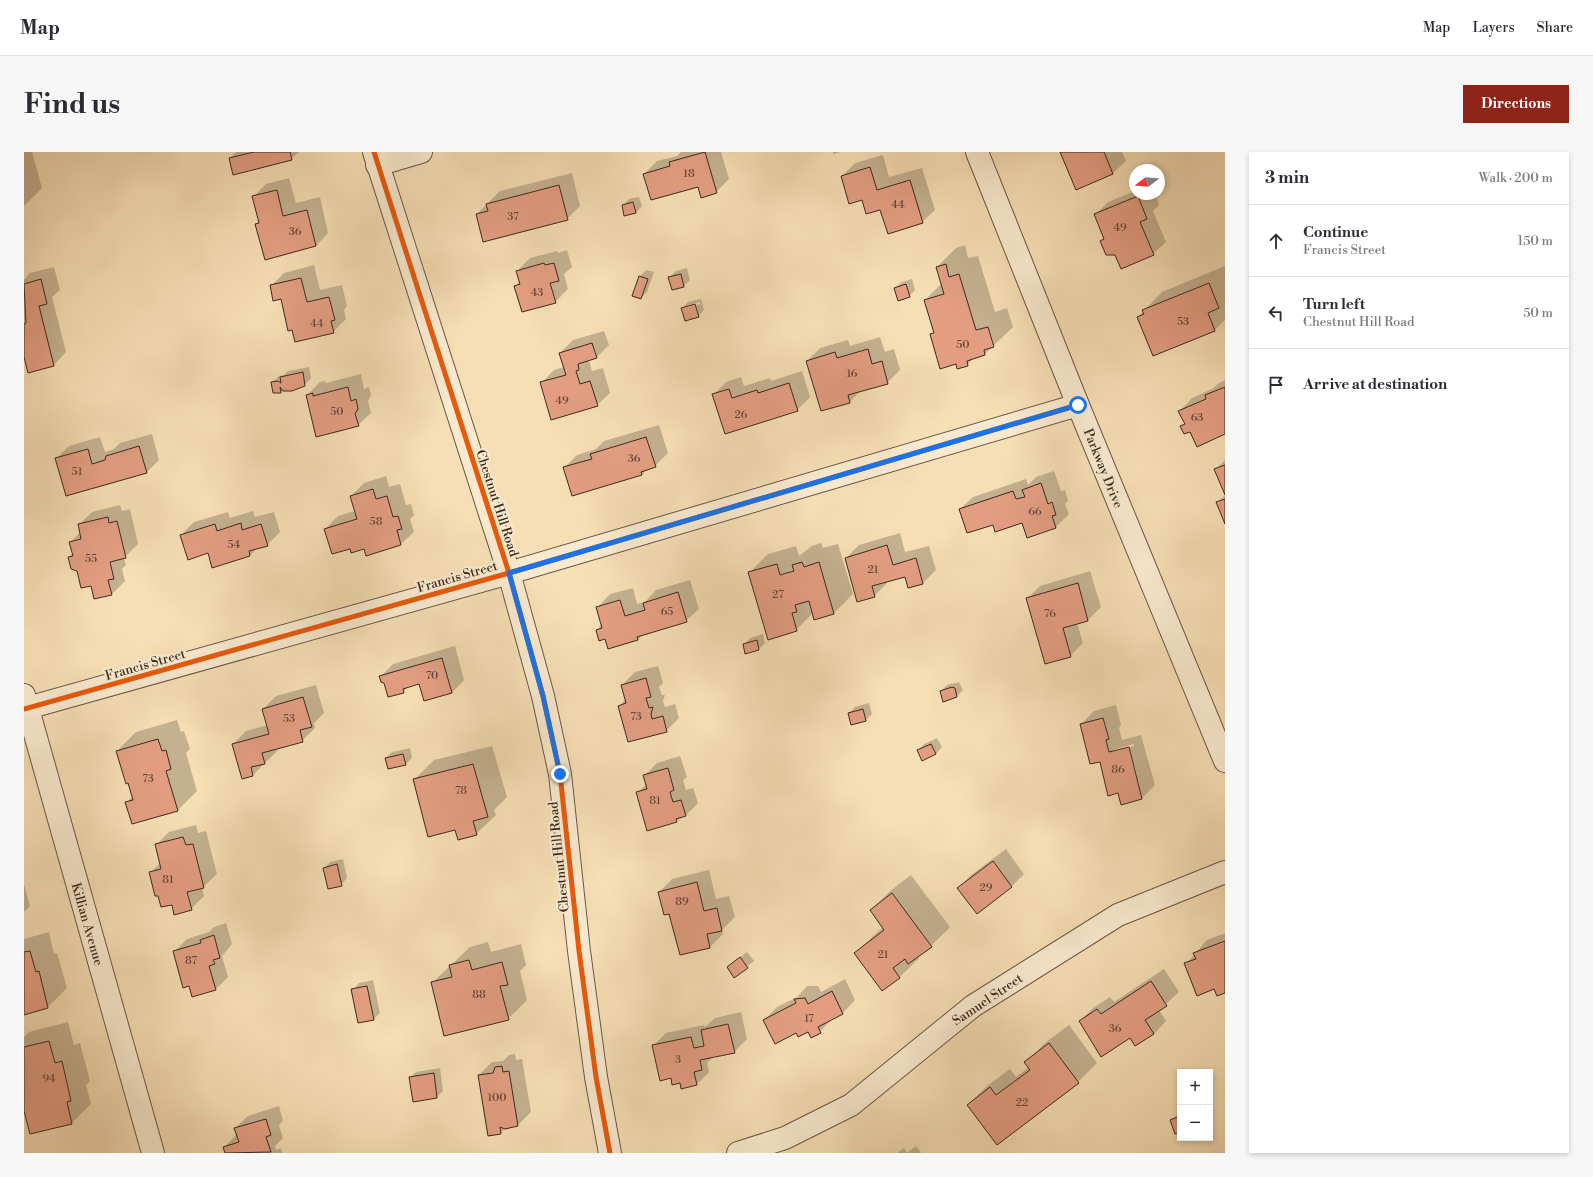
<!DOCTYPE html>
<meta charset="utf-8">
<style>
:root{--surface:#fff;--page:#f7f7f7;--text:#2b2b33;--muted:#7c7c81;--line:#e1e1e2;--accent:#8f2418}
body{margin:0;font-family:"Libre Bodoni",serif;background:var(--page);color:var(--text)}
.controls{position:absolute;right:12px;bottom:12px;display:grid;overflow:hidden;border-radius:0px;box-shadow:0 2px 6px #0003}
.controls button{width:36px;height:36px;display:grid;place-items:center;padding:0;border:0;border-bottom:1px solid var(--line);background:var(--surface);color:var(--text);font:20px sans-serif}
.compass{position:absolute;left:1105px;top:12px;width:36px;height:36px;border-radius:50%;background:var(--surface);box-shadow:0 2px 6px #0003;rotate:254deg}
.stop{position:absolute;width:12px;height:12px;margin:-9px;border:3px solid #1a73e8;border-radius:50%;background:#fff}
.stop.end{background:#1a73e8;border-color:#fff;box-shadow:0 1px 4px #0008}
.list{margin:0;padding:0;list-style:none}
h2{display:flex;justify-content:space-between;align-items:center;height:52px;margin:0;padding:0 16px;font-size:17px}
h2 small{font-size:13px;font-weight:400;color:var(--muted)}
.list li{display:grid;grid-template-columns:26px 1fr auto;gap:12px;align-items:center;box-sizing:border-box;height:72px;padding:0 16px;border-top:1px solid var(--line)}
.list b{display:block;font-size:15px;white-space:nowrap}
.list p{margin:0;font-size:13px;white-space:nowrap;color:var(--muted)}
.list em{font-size:13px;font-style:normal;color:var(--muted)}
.icon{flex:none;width:22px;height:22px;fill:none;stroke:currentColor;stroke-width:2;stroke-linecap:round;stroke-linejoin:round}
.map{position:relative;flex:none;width:1201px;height:1001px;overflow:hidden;border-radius:0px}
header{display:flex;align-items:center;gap:24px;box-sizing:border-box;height:56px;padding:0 20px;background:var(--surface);border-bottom:1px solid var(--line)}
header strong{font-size:19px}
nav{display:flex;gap:22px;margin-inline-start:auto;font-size:14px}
.intro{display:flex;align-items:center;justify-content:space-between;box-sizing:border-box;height:96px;padding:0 24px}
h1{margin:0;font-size:28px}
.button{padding:10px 18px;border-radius:0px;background:var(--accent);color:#fff;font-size:14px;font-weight:700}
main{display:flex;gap:24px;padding:0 24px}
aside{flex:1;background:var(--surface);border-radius:0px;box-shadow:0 2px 6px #0003}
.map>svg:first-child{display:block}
</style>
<header>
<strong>Map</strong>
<nav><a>Map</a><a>Layers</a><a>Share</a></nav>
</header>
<div class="intro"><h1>Find us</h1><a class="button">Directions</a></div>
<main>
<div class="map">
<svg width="1201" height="1001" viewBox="0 0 1201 1001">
<rect width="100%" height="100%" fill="#f6deb5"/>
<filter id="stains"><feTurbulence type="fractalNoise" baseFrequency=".005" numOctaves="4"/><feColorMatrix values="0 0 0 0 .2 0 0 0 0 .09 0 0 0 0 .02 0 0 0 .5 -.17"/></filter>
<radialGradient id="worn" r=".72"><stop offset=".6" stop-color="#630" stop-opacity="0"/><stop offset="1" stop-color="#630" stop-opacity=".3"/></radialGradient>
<!-- shadow -->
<g fill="#0003" fill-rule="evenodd">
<polygon points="0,0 8,0 18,36 0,54"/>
<polygon points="212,0 275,0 267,7 206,6"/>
<polygon points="657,0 697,0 705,27 692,40 675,34 620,22 633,9 653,4"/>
<polygon points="809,0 817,0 809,2"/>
<polygon points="1037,0 1098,0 1102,9 1089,21 1052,37"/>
<polygon points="859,3 865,25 898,16 911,58 898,70 857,57 839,47 818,24 831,11"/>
<polygon points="548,21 556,54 543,67 453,62 476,39"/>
<polygon points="265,26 272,51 296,45 304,81 292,94 232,72 236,69 230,44 242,32"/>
<polygon points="1111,39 1111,42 1131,42 1135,53 1129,59 1142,90 1129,102 1092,101 1078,89 1081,86 1071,63 1084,50"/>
<polygon points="615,45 618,54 612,61 599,53 605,47"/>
<polygon points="941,93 944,106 954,104 971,160 983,156 989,175 961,202 951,205 943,213 933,211 907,183 910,180 901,148 918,131 913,115 932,96"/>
<polygon points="543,98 548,115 540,122 544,137 531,150 491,134 496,129 493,119 506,106 533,99 534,101"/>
<polygon points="290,113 296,138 318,133 323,154 320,158 322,167 309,180 257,146 247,134 260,121"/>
<polygon points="1201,114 1201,168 1191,178 1130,203 1114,165 1138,140"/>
<polygon points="30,115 36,138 28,145 42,200 30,213 0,201 0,128 6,121"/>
<polygon points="663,116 666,128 660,134 649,137 645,126 652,119"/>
<polygon points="622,118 630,120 623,140 617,146 609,143 616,124"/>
<polygon points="888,127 891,138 885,144 871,136 878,130"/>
<path d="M677,147L680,158L674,164L658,157L664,150ZM676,150V152L664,155V153Z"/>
<polygon points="580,179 585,193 572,206 565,208 568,219 579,216 586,241 573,253 517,231 530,218 540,215 536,201 549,188"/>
<polygon points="856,185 861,200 870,197 876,218 863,231 836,239 826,250 797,258 783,209 796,196 824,188 826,194"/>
<polygon points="285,215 287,226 281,233 257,240 248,230 255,224 260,223 264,219"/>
<polygon points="778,219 786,245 773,258 701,280 689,243 702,230 717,225 720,234 746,226 747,229"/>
<polygon points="337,222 340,237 345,235 347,243 344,249 347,261 334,273 283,243 296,230 301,229 302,231"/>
<polygon points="1201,228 1201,281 1166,278 1158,274 1161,271 1156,259 1168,246 1188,237 1195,231"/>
<polygon points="635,273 644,301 631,314 624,316 618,323 540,316 553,303 572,297 580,289"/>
<polygon points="128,282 135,308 122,321 32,307 45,294 76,285 81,300 90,297 96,291"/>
<polygon points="1201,308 1201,341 1191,318"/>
<polygon points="1030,319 1037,339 1041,338 1044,349 1041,352 1045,362 1032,375 1004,385 999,369 936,357 949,345 1002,327 1004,333 1012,325"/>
<polygon points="362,324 365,335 376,332 382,353 387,352 390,363 386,367 390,380 377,392 327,396 301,377 314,364 331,359 327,344 340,331"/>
<polygon points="1201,343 1201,370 1193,351"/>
<polygon points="96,353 98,359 106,357 114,392 100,406 102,413 98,417 101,429 88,442 71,446 68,432 54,419 45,406 49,401 46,390 57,380 55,373 68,360"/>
<polygon points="229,359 231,365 250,360 256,380 243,393 233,396 226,404 185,400 157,383 170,370 204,360 206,366"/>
<polygon points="876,381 881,400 905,394 912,418 899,431 885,435 881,423 862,429 863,431 850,444 822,406 835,393"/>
<polygon points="797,391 799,396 814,392 829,442 810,461 791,466 789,461 772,478 725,421 744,402 772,394 775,404 788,394"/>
<polygon points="1066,419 1077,455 1064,468 1053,471 1059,491 1046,504 1003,447 1016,434"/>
<polygon points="666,428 675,457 662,469 619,482 614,488 581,486 573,478 578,472 574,455 586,442 609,436 613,452 621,450 632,438"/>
<polygon points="739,482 741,491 735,497 722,501 720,493 726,486"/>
<polygon points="431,494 440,528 428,541 396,531 384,534 379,540 361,530 356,525 369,512"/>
<polygon points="634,514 639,531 635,535 638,543 641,543 639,549 641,555 651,552 655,566 642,579 595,554 602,547 598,533 611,520"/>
<polygon points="935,530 939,538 933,544 920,548 917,539 923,533"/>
<polygon points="292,533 300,561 290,571 291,576 278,589 253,596 254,598 229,623 209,592 222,579 244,573 239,557 252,544"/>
<polygon points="845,551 848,562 842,568 828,572 825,561 831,555"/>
<path d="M1092,553L1097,573L1095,576L1098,588L1117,583L1131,633L1118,646L1097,651L1094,640L1057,572L1070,559ZM1109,592L1110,594L1089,600V598Z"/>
<polygon points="153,568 157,580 160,579 166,597 162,601 173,639 154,658 108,671 103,650 109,644 93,599 112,580"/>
<polygon points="913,586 918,595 912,602 894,599 900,592"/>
<polygon points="468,594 483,645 470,658 472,663 452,682 432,677 391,627 410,608"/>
<polygon points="386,596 388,606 382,612 364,616 362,606 368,600"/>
<polygon points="656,604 663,625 659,628 662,638 669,636 674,651 661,664 652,669 613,641 623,632 620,624 633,611"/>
<polygon points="172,673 174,681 182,679 193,722 178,736 180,744 167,757 148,752 135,743 126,721 137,710 132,693 145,680"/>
<polygon points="982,697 1000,722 988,734 953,760 935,736 947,723"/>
<polygon points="319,707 323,726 317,733 300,716 306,710"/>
<polygon points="685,718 692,747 705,744 711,765 698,778 699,782 686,795 656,802 646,761 635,740 648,727"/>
<polygon points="887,723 926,775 907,794 893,804 895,806 876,825 858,838 831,801 859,775 847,758 866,739"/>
<polygon points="0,732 6,754 0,760"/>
<polygon points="202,771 208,792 198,804 204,825 191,838 165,833 150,800 163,787 185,780 190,775"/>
<polygon points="25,780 30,802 33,801 43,836 24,855 0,862 0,787"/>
<polygon points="1201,781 1201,840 1191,835 1162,812 1183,788"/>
<polygon points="464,790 467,800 497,792 502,813 496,819 503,848 484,867 408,831 446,795"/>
<polygon points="723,800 730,809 710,824 704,815"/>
<polygon points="1140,817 1155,840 1135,858 1142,869 1130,882 1106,884 1056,869 1069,856 1086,845 1090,850"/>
<polygon points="821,827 831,848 819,861 809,866 796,880 785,878 772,880 740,868 753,855 773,845 783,834 794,834 797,840"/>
<polygon points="349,828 356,861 350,867 329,838 335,831"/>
<polygon points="717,860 723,887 710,900 690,904 683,911 685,920 672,933 657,930 648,925 629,894 642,881 680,873 681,875 691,866"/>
<polygon points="44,870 50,893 56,891 66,929 62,933 67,952 48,971 0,955 0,885 5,880"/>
<polygon points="1045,873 1073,911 1054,930 973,992 944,953 963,934 986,917 992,925 1005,915 1002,910 1021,891"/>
<polygon points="491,902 492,908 498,907 507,960 494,973 483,975 477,981 455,923 468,910 479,909 485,903"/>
<polygon points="416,916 419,939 413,945 386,926 392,920"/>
<polygon points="255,954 259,969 255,973 259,986 251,994 252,998 257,996 258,1001 202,1001 200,995 213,982 211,976 224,964"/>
<polygon points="1156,961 1156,979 1147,968"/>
<polygon points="892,994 897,1001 873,1001 880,996 883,1001"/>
</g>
<!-- building -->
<g fill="#e39e82" stroke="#3e281f">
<polygon points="230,0 266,0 268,8 209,23 205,6"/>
<polygon points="681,0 693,41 677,46 674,35 627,48 619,22 646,14 645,10"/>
<polygon points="1036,0 1080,0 1089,22 1052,38"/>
<polygon points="846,15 853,38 886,28 899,71 864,82 856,58 842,62 838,48 825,52 817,24"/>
<polygon points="535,33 544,68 459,90 452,62 464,59 462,52"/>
<polygon points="253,38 259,64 283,58 292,94 241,108 231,72 235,71 228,44"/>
<polygon points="1114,44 1123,67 1116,70 1130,103 1097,117 1091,103 1082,103 1076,89 1080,87 1070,62"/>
<polygon points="609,50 612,61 600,64 598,53"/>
<polygon points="520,111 521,113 530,111 535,129 526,131 532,151 498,160 490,134 496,132 492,119"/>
<polygon points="922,112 925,125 935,122 952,178 964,175 970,195 960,198 961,203 943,209 944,214 933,217 932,212 916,217 906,182 910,181 900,148 920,142 912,115"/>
<polygon points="657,122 660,135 648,138 644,125"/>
<polygon points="615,124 624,127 617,147 608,144"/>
<polygon points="277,126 283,150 305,145 311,168 307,169 310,181 271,190 268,178 264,179 257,147 249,149 246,133"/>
<polygon points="17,127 23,152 15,154 30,214 4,221 0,205 0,172 2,171 0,132"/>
<polygon points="1185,131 1195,156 1184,161 1191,179 1129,204 1113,165 1120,162 1118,158"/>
<polygon points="882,132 886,145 874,149 870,136"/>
<polygon points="671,152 675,165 661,169 657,156"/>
<polygon points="568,191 573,206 554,212 555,218 552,219 556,232 566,229 574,254 527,268 516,230 542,223 535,201"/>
<polygon points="844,197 848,212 858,209 864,232 824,243 826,251 797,259 782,209 811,200 813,206"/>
<polygon points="279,220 281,234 268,239 259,239 256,235 257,241 249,241 247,230 254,229 257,231 256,225"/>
<polygon points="765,231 774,259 701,282 688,242 705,237 708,246 733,238 734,241"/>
<polygon points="324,235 327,249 332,247 334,257 331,262 335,274 292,285 282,243 289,241 289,244"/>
<polygon points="1201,235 1201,282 1173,295 1166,280 1160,282 1156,274 1161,272 1154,259 1182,247 1181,243"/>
<polygon points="622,285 632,315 617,320 618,323 548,344 539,315 568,307 566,302"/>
<polygon points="115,294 123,321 42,344 31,306 64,297 68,312 81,308 82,304"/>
<polygon points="1201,313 1201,343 1190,317"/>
<polygon points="1017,331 1024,352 1028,350 1032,363 1028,364 1032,376 1003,386 998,371 971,380 969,373 943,381 935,357 989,339 992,347 1001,345 998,338"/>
<polygon points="349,337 352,347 363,344 369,365 374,364 378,377 373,378 377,393 342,404 340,397 327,401 326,397 308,402 300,377 333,367 326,344"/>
<polygon points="1201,347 1201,372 1192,350"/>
<polygon points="84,365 85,371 93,369 102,406 86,410 90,427 84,428 88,443 70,447 67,434 57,436 53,419 47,417 44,405 49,404 45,390 57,387 54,372"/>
<polygon points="217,371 218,378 237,372 244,394 225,399 226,404 188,416 184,401 164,408 156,383 191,372 193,379"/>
<polygon points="863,393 869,413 892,406 899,432 884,436 881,425 848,434 851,445 833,450 821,406"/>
<polygon points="778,410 780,415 795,410 810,462 790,468 785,449 771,453 773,460 768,461 773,479 744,488 724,420 753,412 756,423 770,419 768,413"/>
<polygon points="1054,431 1064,469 1039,476 1047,505 1021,512 1002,446"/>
<polygon points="654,440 663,470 613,485 614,488 584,497 581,487 575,489 572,478 578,476 572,455 596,448 601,464 621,458 619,451"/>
<polygon points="733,488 735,498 721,502 719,492"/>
<polygon points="418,506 428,541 400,549 395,532 379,537 380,541 364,545 360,531 357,530 355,524"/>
<polygon points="622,526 627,545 622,546 625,556 629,555 627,562 628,567 639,564 643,580 604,590 594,554 602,551 597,533"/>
<polygon points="928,535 931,536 933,545 919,550 916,539"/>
<polygon points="279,545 288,575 276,578 279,590 238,601 241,612 227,615 229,624 218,627 208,592 245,582 238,557"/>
<polygon points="839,557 842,569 827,573 824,561"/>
<polygon points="1079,566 1085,587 1082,588 1085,600 1105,595 1118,647 1097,653 1094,641 1084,644 1076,610 1066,612 1056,572"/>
<polygon points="134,587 138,599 142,598 147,617 142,619 154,659 108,672 101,650 109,648 104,631 102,632 92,599"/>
<polygon points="907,592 912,602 898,609 893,598"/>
<polygon points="379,602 382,613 364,617 361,606"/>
<polygon points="449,612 464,665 449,669 453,683 434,688 431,678 404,685 389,627"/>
<polygon points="644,616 650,638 646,640 649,650 657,648 662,664 652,667 653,670 623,679 612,640 623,637 619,623"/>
<polygon points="159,685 162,693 169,692 180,736 163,740 168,758 150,763 148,753 137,755 134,744 131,744 125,720 137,717 131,692"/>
<polygon points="969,709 988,735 953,762 933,736"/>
<polygon points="313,712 318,734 304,737 299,716"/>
<polygon points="673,730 680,759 693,756 698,779 683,782 686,796 656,803 645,762 640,763 634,740"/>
<polygon points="868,741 908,795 884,812 881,807 869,816 876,826 858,839 830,801 860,778 846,758"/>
<polygon points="190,783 196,806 189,808 191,812 185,814 192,838 168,845 165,834 159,836 149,799 177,791 176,788"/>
<polygon points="1201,789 1201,841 1193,844 1190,837 1173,844 1160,811 1172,807 1169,801"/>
<polygon points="6,799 12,820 15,819 24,856 0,863 0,800"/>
<polygon points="716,805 724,816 710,826 703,815"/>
<polygon points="445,808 448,818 478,810 484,833 476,834 485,868 420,884 407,830 428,825 425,813"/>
<polygon points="1127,829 1143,854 1121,868 1130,882 1111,894 1106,886 1077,905 1055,869 1073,857 1077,862"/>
<polygon points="343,834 350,868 334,871 327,837"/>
<polygon points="808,839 819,862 794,875 797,881 787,886 784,880 774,885 772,881 751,892 739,868 772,851 770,847 781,846 784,852"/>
<polygon points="704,872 711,901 676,908 678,918 670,920 673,933 657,937 656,931 648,933 647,926 636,929 628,893 667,885 670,896 680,894 677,878"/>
<polygon points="25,889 31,911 38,909 47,949 43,950 48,972 6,982 0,959 0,895"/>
<polygon points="1025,891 1055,931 973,993 943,953 966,935 972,943 1006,918 1000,910"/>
<polygon points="478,914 479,920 485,919 494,974 481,977 476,975 477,982 464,984 454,923 469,921 471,915"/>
<polygon points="410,921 413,946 389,950 385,925"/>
<polygon points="1156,964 1156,980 1151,982 1146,968"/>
<polygon points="242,967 247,983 242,985 247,1000 201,1001 199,995 215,990 210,976"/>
</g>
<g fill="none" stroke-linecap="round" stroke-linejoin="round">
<!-- minor casing -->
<g stroke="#6c5644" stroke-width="24">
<g id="minor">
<polyline points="953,0 1054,253 1201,609"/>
<polyline points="353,13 397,0"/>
<polyline points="0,543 129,1001"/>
<polyline points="0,557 485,421 1054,253"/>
<polyline points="714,1001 761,986 827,953 949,854 1094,763 1201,720"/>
</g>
</g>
<!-- tertiary casing -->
<g stroke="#6c5644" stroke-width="24">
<polyline id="tertiary" points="350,0 485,421 519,544 536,622 555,799 572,925 586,1001"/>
</g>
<!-- minor -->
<use href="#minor" stroke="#f9eacf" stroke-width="22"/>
<!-- tertiary -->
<use href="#tertiary" stroke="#f9eacf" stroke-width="22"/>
<!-- cycleway casing -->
<g stroke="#f9eacf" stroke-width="8">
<g id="cycleway">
<polyline points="350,0 485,421 519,544 536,622 555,799 572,925 586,1001"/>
<polyline points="0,557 485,421 1054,253"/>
</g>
</g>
<!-- cycleway -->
<use href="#cycleway" stroke="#e8590c" stroke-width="5"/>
</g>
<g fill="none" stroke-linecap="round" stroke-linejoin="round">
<!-- route -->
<polyline stroke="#1a73e8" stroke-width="5" points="536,622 519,544 485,421 1054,253"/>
</g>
<g text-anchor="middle" stroke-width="4" stroke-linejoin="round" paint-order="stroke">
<!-- number labels -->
<g font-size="11" fill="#674638">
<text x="665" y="25">18</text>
<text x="874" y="56">44</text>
<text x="489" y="68">37</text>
<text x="1096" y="79">49</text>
<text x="271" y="83">36</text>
<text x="513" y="144">43</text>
<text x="1159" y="173">53</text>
<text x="293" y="175">44</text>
<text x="939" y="196">50</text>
<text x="828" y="225">16</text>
<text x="538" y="252">49</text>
<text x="313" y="263">50</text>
<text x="717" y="266">26</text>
<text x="1173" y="269">63</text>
<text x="610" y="310">36</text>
<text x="53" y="323">51</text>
<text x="1011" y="363">66</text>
<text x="352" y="373">58</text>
<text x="210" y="396">54</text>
<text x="67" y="410">55</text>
<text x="849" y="421">21</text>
<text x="754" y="446">27</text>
<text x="643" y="463">65</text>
<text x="1026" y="465">76</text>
<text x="408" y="527">70</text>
<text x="612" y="568">73</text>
<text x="265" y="570">53</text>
<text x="1094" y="621">86</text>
<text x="124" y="630">73</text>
<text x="437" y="642">78</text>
<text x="631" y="652">81</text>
<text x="144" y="731">81</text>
<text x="962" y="739">29</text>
<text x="658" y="753">89</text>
<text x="859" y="806">21</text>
<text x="167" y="812">87</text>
<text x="455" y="846">88</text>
<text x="785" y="870">17</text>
<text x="1091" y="880">36</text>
<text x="654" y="911">3</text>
<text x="25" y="930">94</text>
<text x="473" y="949">100</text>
<text x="998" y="954">22</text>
</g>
<!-- street labels -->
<g font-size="13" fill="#3e281f" stroke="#f9eacf">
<text transform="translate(1080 316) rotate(68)" y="5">Parkway Drive</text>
<text transform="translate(474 351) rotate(72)" y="5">Chestnut Hill Road</text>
<text transform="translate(433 424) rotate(-16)" y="5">Francis Street</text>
<text transform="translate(121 512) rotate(-16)" y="5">Francis Street</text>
<text transform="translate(534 705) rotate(-96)" y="5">Chestnut Hill Road</text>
<text transform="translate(64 772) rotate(74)" y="5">Killian Avenue</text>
<text transform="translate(963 847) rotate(-34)" y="5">Samuel Street</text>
</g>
</g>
<rect width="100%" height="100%" filter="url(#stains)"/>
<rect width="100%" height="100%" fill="url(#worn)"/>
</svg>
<div class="controls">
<button>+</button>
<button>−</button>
</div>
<svg class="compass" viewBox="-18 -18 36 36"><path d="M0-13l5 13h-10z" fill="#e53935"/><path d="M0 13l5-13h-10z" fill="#7c7c81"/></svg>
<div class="stop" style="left:1054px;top:253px"></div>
<div class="stop end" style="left:536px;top:622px"></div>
</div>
<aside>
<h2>3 min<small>Walk · 200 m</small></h2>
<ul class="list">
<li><svg class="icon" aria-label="ahead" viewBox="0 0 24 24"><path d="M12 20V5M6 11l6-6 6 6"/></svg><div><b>Continue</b><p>Francis Street</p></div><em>150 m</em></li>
<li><svg class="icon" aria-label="left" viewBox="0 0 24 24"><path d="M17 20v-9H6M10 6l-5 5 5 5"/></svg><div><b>Turn left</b><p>Chestnut Hill Road</p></div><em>50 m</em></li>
<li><svg class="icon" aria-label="arrive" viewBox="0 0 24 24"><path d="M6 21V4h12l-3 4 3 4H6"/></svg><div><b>Arrive at destination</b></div></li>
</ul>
</aside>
</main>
